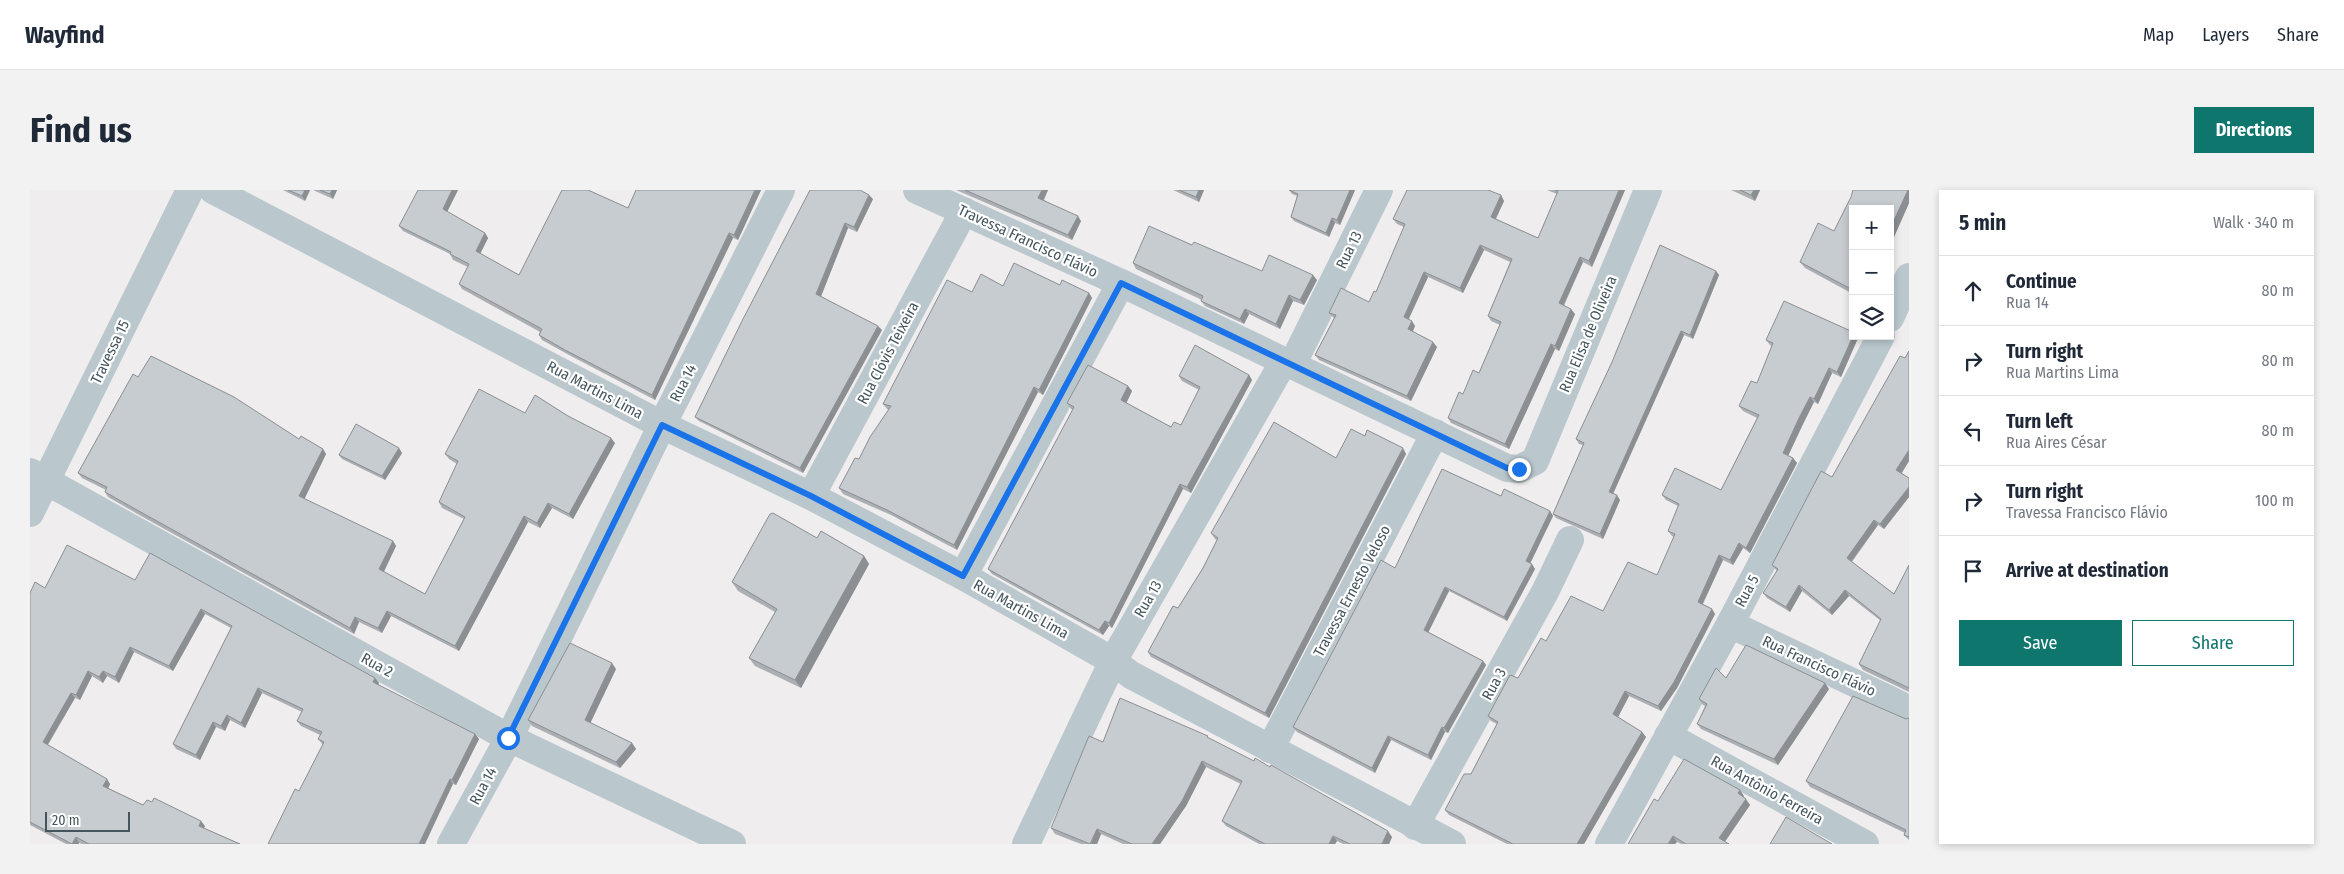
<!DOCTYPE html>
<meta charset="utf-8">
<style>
:root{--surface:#fff;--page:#f2f2f3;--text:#1f2937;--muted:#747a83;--line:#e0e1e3;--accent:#0f766e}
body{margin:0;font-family:"Fira Sans Condensed",sans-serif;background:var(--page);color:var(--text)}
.controls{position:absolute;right:15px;top:15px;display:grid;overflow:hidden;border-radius:0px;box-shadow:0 2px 8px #0003}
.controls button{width:45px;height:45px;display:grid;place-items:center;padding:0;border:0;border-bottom:1px solid var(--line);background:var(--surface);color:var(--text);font:25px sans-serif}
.scale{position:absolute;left:15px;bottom:12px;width:85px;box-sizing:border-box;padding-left:5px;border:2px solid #44555d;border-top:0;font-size:14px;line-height:18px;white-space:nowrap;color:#44555d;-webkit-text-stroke:4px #fff;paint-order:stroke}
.stop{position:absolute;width:15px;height:15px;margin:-11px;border:4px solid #1a73e8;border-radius:50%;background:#fff}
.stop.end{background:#1a73e8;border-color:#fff;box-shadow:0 1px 5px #0008}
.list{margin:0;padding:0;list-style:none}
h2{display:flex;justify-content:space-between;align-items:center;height:65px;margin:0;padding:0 20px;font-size:21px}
h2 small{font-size:16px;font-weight:400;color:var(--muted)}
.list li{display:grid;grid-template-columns:32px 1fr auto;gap:15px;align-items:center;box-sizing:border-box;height:70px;padding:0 20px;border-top:1px solid var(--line)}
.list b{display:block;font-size:19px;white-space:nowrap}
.list p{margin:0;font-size:16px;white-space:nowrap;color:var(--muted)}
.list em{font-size:16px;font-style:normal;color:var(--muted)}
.actions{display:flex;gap:10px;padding:15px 20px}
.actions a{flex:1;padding:11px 0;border:1px solid var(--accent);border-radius:0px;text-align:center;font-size:18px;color:var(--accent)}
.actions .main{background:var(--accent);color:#fff}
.icon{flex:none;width:28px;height:28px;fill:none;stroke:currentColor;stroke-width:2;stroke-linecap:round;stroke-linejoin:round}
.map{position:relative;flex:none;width:1879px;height:654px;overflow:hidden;border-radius:0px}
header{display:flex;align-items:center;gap:30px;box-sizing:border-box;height:70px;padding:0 25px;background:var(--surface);border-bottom:1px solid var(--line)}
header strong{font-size:24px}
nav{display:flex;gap:28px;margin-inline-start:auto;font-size:18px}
.intro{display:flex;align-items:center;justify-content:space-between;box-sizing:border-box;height:120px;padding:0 30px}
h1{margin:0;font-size:35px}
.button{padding:12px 22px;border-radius:0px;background:var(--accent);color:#fff;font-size:18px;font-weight:700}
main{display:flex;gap:30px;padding:0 30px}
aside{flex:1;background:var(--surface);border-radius:0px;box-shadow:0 2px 8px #0003}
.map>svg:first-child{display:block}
</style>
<header>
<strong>Wayfind</strong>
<nav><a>Map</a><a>Layers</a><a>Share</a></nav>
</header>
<div class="intro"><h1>Find us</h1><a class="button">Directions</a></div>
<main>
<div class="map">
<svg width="1879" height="654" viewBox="0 0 1879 654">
<rect width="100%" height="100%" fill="#f0edee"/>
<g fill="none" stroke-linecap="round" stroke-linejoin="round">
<!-- minor -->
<g stroke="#bac8ce" stroke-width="28">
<polyline points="183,0 632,235 781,306 933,386 1083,471 1101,485 1422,654"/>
<polyline points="887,0 1091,93 1477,278 1489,279 1505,271 1618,0"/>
<polyline points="1860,128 1879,87"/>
<polyline points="1262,175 1349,0"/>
<polyline points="0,282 479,548 702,654"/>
<polyline points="781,306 934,21"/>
<polyline points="0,323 160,0"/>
<polyline points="933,386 1091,93"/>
<polyline points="1700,434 1879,519"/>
<polyline points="1638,546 1835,654"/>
<polyline points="1240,559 1405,243"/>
<polyline points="1385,636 1515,402 1540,350"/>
<polyline points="421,654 479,548 632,235 751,0"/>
<polyline points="996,654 1083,471 1254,171"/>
<polyline points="1579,654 1700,434 1851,146"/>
</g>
</g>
<!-- wall -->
<g fill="#abafb4">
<polygon points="253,0 280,0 275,11"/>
<polygon points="283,0 307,0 303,9"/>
<polygon points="428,0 417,22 455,43 458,48 450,64 489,85 598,18 606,0 731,0 708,50 703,48 625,210 539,165 512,150 509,145 510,142 432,99 429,94 438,77 423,70 420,64 373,41 369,36"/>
<polygon points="780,0 843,9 827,42 818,38 791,106 852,140 773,283 669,231 665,227"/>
<polygon points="926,0 1018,0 1014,10 1051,31 1042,50"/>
<polygon points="1143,0 1174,0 1169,12"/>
<polygon points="1259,0 1325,0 1310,35 1305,33 1299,47 1264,31 1261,27 1267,6 1262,4"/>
<polygon points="1517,0 1595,0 1562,77 1553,72 1534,116 1545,124 1529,161 1525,159 1479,259 1421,233 1418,228 1433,204 1449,183 1470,135 1461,131 1458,126 1480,72 1454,60 1433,103 1398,87 1379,129 1385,136 1383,142 1407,157 1381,211 1289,170 1285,165 1304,128 1299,123 1339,112 1346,102 1374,37 1367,34 1363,29 1471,5 1474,11 1466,29 1508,48 1527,4"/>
<polygon points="1701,0 1730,0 1725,11"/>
<polygon points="1879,0 1879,13 1860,56 1823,19 1823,104 1775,78 1770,72 1804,41 1821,7"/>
<polygon points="1162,55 1232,81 1287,90 1274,115 1263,111 1250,139 1219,124 1214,134 1175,116 1171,111 1172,110 1106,79 1103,73"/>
<polygon points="1686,81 1689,85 1663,149 1654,145 1583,304 1590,310 1573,349 1526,328 1523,324 1553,255 1549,254 1546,249"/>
<polygon points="1030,95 1059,103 1062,108 1013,205 1008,202 927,360 861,325 813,304 809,298 829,269 859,220 857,219 853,214 942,102 973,96"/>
<polygon points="1828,148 1811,187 1802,183 1788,214 1784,212 1773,234 1758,266 1763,268 1767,273 1720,363 1713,358 1703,375 1693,370 1673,414 1682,419 1685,424 1647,498 1631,521 1599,506 1588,527 1612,542 1616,547 1554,654 1477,654 1419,625 1415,620 1441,584 1467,534 1461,531 1458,526 1488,488 1516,451 1573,421 1627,385 1644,347 1642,346 1638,341 1648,316 1636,310 1632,305 1691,300 1727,228 1713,221 1709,216 1727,193 1742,156 1740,155 1736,150"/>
<polygon points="1879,161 1879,271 1871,283 1879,288 1879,307 1854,339 1848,335 1822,372 1864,404 1879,375 1879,502 1833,480 1829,474 1851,431 1819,406 1802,425 1772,401 1760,422 1737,408 1733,403 1747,381 1742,375 1802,287"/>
<polygon points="1219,185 1222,190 1161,303 1153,299 1082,438 1079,436 1073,445 962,384 958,379 1043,220 1041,219 1037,213 1098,196 1102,201 1096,213 1141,237 1151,235 1169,200 1152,191 1149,186"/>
<polygon points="108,187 293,259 296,264 274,309 363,351 366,356 354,382 395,404 434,329 412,318 409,312 427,274 419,269 415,264 495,223 538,226 585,253 543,329 522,318 510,338 498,332 429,461 361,426 352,443 329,432 324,444 111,326 78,307 75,302 76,300 52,288 48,283"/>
<polygon points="1335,246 1376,264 1239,528 1121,467 1118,462 1148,418 1173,378 1187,350 1185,349 1181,343 1306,268"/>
<polygon points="372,263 355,290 312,269 309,265"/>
<polygon points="1520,321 1523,326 1500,373 1505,379 1477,431 1419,401 1398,442 1453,471 1456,475 1418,543 1415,542 1401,570 1361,550 1345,583 1267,542 1263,537 1365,378"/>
<polygon points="787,348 834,366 839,374 771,498 725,476 719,468 745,422 708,401 702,392"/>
<polygon points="105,390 345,488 349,493 348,495 445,544 449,549 426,595 423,594 269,601 293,555 288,549 290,545 271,536 267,531 272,522 232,503 215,538 200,530 195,541 186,537 170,570 146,559 143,554 201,438 175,424 143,481 104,462 89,493 77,486 73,493 62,486 50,510 45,508 18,555 80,594 78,598 113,615 175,636 174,638 210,654 52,654 49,653 49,654 36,654 0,635 0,403 15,398"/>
<polygon points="586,479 560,533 602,553 606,559 590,578 502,536 498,530"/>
<polygon points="1696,488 1799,499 1748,575 1671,539 1667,534 1675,516 1673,515 1669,509"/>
<polygon points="1879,528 1879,650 1874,645 1875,643 1780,597 1776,591 1876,529"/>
<polygon points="1181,549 1362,647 1359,654 1313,654 1307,651 1305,654 1229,654 1196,636 1192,631 1211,594 1176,577 1156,616 1130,654 1093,654 1071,644 1067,654 1051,654 1025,644 1021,638 1073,552"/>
<polygon points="1714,606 1713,607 1720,615 1695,652 1699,654 1651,654 1647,652 1645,654 1628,611"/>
</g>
<!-- shaded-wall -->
<g fill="#8b8f92">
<polygon points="275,0 280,0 275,11 272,6"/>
<polygon points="302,0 307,0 303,9 300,4"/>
<polygon points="422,0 428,0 416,24 413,19"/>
<polygon points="725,0 731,0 708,50 704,45"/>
<polygon points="1012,0 1018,0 1012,13 1008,8"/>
<polygon points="1169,0 1174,0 1169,12 1166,7"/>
<polygon points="1320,0 1325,0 1310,35 1307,30"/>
<polygon points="1589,0 1595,0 1562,77 1559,71"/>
<polygon points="1724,0 1730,0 1725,11 1721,5"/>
<polygon points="1878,0 1879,0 1879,13 1860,56 1860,39"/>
<polygon points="839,5 843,9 827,42 824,37"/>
<polygon points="1471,5 1474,11 1464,32 1461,27"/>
<polygon points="1048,26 1051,31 1042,50 1038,45"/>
<polygon points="1302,28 1305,33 1299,47 1296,43"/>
<polygon points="815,33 818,38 790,109 786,104"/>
<polygon points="455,43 458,48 449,66 446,61"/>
<polygon points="699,43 703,48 625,210 622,205"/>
<polygon points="1450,55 1454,60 1433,103 1430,98"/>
<polygon points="1550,67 1553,72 1532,118 1529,113"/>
<polygon points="1686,81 1689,85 1663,149 1660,145"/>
<polygon points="1394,82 1398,87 1377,132 1374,127"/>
<polygon points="1283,85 1287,90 1274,115 1270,110"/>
<polygon points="1059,103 1062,108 1013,205 1009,200"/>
<polygon points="1259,105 1263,111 1250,139 1246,134"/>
<polygon points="1215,119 1219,124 1214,134 1210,129"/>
<polygon points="1541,119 1545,124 1529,161 1525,156"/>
<polygon points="1382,131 1385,136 1381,144 1378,139"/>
<polygon points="848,136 852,140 773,283 770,278"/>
<polygon points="1651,141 1654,145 1582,306 1579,302"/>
<polygon points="1823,146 1827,146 1828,148 1811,187 1807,182"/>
<polygon points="1403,152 1407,157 1381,211 1377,206"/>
<polygon points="1521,154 1525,159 1479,259 1475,254"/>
<polygon points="1799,178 1802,183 1788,214 1784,209"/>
<polygon points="1219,185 1222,190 1161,303 1157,297"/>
<polygon points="1098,196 1102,201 1095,216 1091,210"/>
<polygon points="1004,197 1008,202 927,360 924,355"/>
<polygon points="1780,207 1784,212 1773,234 1757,268 1753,263 1769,228"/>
<polygon points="581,248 585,253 543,329 539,324"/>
<polygon points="369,258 372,263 355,290 352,286"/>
<polygon points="1373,258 1376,264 1239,528 1235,523"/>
<polygon points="293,259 296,264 273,312 269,306"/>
<polygon points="1879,260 1879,271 1870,286 1866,280"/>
<polygon points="1763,268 1767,273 1720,363 1716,358"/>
<polygon points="1150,294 1153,299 1082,438 1079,433"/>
<polygon points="1879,297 1879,307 1854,339 1850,334"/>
<polygon points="1587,305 1590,310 1573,349 1570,344"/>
<polygon points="518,313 522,318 510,338 507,333"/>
<polygon points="1520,321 1523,326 1499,376 1496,371"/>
<polygon points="494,326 498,332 429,461 425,456"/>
<polygon points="1844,330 1848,335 1820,373 1817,368"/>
<polygon points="363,351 366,356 352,385 349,379"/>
<polygon points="1709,353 1713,358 1703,375 1700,370"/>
<polygon points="1689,365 1693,370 1671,417 1668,412"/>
<polygon points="834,366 839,374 771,498 765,490"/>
<polygon points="1502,374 1505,379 1477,431 1474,427"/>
<polygon points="1769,395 1772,401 1760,422 1756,417"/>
<polygon points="1415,397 1419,401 1397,445 1394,440"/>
<polygon points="1815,400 1819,406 1802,425 1799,420"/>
<polygon points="171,419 175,424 143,481 139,476"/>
<polygon points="1682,419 1685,424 1647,498 1631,521 1628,516"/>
<polygon points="357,421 361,426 352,443 348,438"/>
<polygon points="325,427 329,432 324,444 320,438"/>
<polygon points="1075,431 1079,436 1073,445 1069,440"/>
<polygon points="100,457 104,462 89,493 85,487"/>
<polygon points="1453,471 1456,475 1418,543 1414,538"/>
<polygon points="582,473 586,479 559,536 555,530"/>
<polygon points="58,481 62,486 50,510 46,505"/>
<polygon points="73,481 77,486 73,493 69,487"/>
<polygon points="345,488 349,493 347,498 343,492"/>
<polygon points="1795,493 1799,499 1748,575 1744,569"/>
<polygon points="228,498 232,503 215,538 211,533"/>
<polygon points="1595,501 1599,506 1587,529 1583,524"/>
<polygon points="41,503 45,508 16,557 13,552"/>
<polygon points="197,525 200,530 195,541 191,536"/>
<polygon points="183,532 186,537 170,570 166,565"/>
<polygon points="1412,537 1415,542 1401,570 1398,565"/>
<polygon points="1612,542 1616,547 1554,654 1547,654"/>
<polygon points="445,544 449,549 426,595 422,590"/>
<polygon points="1358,546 1361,550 1345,583 1342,578"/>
<polygon points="602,553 606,559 590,578 586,572"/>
<polygon points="1172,571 1176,577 1156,616 1130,654 1122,654"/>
<polygon points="77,589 80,594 77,601 73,596"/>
<polygon points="420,589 423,594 395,654 389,654"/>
<polygon points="1710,600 1714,606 1712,609 1708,603"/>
<polygon points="1716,609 1720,615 1693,654 1689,648"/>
<polygon points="171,631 175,636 172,641 169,636"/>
<polygon points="1067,639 1071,644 1067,654 1061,654"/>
<polygon points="1358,641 1362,647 1359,654 1352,654"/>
<polygon points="1303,646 1307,651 1305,654 1299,654"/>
<polygon points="1643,646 1647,652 1645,654 1638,654"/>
<polygon points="46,647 49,653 49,654 42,654"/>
</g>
<!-- building -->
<g fill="#c7ccd1" stroke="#8b8f92">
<polygon points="258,0 275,0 272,6"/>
<polygon points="290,0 302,0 300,4"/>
<polygon points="388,0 422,0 413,19 455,43 446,61 489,85 532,0 558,0 598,18 606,0 725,0 704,45 699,43 622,205 535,160 509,145 512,139 429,94 439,74 420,64 421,62 369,36"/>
<polygon points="780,0 830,0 839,5 824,37 815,33 786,104 848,136 770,278 665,227 713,129"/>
<polygon points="935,0 1012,0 1008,8 1048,26 1038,45"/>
<polygon points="1149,0 1169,0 1166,7"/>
<polygon points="1259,0 1320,0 1307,30 1302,28 1296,43 1261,27 1268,4"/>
<polygon points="1377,0 1458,0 1471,5 1461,27 1508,48 1528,1 1525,0 1589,0 1559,71 1550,67 1529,113 1541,119 1525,156 1521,154 1475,254 1418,228 1429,202 1433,204 1443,180 1449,183 1471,132 1458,126 1482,69 1450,55 1430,98 1394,82 1374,127 1382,131 1378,139 1403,152 1377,206 1285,165 1306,125 1299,123 1311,98 1339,112 1344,101 1346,102 1375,34 1363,29"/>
<polygon points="1710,0 1724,0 1721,5"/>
<polygon points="1823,0 1878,0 1860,39 1860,19 1823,19 1823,100 1770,72 1788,33 1804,41 1821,7"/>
<polygon points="1119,36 1162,55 1164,52 1232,81 1239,65 1283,85 1270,110 1259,105 1246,134 1215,119 1210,129 1171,111 1173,106 1103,73"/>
<polygon points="1630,55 1686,81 1660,145 1651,141 1579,302 1587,305 1570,344 1523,324 1554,253 1546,249 1582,172"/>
<polygon points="984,73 1030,95 1032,90 1059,103 1009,200 1004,197 924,355 857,320 809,298 825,268 829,269 840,247 861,216 853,214 917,90 942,102 951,84 973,96"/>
<polygon points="1754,111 1823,142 1823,146 1807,182 1799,178 1784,209 1780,207 1769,228 1753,263 1763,268 1716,358 1709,353 1700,370 1689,365 1668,412 1682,419 1644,492 1628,516 1595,501 1583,524 1612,542 1547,654 1483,654 1415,620 1434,584 1441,584 1468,532 1458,526 1480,485 1488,488 1511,448 1516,451 1541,406 1573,421 1598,372 1627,385 1645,344 1638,341 1649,314 1632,305 1645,278 1691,300 1729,225 1709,216 1721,191 1727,193 1743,153 1736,150"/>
<polygon points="1165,155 1219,185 1157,297 1150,294 1079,433 1075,431 1069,440 958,379 1044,217 1037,213 1058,175 1098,196 1091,210 1141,237 1144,232 1151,235 1170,197 1149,186"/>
<polygon points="1879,161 1879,260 1866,280 1879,288 1879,297 1850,334 1844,330 1817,368 1864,404 1879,375 1879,498 1829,474 1851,429 1815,400 1799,420 1769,395 1756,417 1733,403 1748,379 1742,375 1791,281 1802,287 1870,166 1875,168"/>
<polygon points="121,166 204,207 269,249 271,246 293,259 269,306 363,351 349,379 395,404 435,327 409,312 428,271 415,264 449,199 495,223 505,205 538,226 581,248 539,324 518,313 507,333 494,326 425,456 357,421 348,438 325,427 320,438 107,320 75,302 77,297 48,283 103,184 108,187"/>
<polygon points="1244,232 1306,268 1321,239 1335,246 1337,240 1373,258 1235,523 1118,462 1143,416 1148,418 1173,378 1188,348 1181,343"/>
<polygon points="326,234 369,258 352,286 309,265"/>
<polygon points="1412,279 1471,306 1474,299 1520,321 1496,371 1502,374 1474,427 1415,397 1394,440 1453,471 1414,538 1412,537 1398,565 1358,546 1342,578 1263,537 1351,370 1365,378"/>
<polygon points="743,323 787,348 791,341 834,366 765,490 719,468 747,419 702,392 740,324"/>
<polygon points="37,355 105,390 120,363 345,488 343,492 445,544 422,590 420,589 389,654 238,654 265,599 269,601 294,552 288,549 292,542 267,531 273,519 228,498 211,533 197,525 191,536 183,532 166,565 143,554 202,436 171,419 139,476 100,457 85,487 73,481 69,487 58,481 46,505 41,503 13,552 77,589 73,596 113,615 117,610 122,612 124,608 171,631 169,636 210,654 59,654 46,647 42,654 0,632 0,403 5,392 15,398"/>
<polygon points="540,453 582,473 555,530 602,553 586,572 498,530"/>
<polygon points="1716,455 1795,493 1744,569 1667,534 1677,514 1669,509 1686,478 1696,488"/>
<polygon points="1823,506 1876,529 1879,528 1879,647 1874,645 1876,640 1776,591"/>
<polygon points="1090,508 1178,546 1177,547 1224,571 1225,568 1240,577 1241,575 1358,641 1352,654 1320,654 1303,646 1299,654 1235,654 1192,631 1212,591 1172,571 1152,611 1122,654 1102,654 1067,639 1060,654 1021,638 1059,546 1073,552"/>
<polygon points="1654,569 1710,600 1708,603 1716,609 1689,648 1699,654 1656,654 1643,646 1638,654 1598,654 1624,609 1628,611"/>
<polygon points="1756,627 1802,654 1740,654"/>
</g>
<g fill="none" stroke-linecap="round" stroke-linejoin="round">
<!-- route -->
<polyline stroke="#1a73e8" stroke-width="6" points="478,548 632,235 781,306 933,386 1091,93 1477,278 1489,279"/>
</g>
<g text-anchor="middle" stroke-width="4.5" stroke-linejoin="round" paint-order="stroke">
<!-- street labels -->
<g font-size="15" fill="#44555d" stroke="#fff">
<text transform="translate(998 51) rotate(25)" y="5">Travessa Francisco Flávio</text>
<text transform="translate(1319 60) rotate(-64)" y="5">Rua 13</text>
<text transform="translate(1558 144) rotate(-67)" y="5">Rua Elisa de Oliveira</text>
<text transform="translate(80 162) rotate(-64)" y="5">Travessa 15</text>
<text transform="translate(858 163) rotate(-62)" y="5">Rua Clóvis Teixeira</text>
<text transform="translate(653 193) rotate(-63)" y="5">Rua 14</text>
<text transform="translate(565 200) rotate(28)" y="5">Rua Martins Lima</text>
<text transform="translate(1322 401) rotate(-62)" y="5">Travessa Ernesto Veloso</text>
<text transform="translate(1717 401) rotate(-62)" y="5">Rua 5</text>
<text transform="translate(1118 409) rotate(-60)" y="5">Rua 13</text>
<text transform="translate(991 419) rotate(29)" y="5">Rua Martins Lima</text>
<text transform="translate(347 475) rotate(29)" y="5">Rua 2</text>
<text transform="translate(1789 476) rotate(25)" y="5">Rua Francisco Flávio</text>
<text transform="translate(1464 494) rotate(-61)" y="5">Rua 3</text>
<text transform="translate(453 596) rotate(-62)" y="5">Rua 14</text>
<text transform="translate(1737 600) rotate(29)" y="5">Rua Antônio Ferreira</text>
</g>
</g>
</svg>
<div class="controls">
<button>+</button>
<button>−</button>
<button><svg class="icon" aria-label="layers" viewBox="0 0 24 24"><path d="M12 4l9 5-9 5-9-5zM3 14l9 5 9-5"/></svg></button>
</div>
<div class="scale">20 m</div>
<div class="stop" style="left:478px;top:548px"></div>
<div class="stop end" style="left:1489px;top:279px"></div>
</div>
<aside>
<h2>5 min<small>Walk · 340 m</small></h2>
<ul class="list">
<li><svg class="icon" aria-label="ahead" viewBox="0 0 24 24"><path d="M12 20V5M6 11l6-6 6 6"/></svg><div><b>Continue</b><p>Rua 14</p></div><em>80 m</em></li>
<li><svg class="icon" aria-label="right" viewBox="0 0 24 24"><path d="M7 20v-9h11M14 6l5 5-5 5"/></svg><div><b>Turn right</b><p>Rua Martins Lima</p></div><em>80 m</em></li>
<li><svg class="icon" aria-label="left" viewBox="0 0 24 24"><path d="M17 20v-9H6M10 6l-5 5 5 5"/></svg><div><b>Turn left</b><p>Rua Aires César</p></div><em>80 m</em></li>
<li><svg class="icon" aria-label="right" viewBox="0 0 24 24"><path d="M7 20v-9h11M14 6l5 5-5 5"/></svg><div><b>Turn right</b><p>Travessa Francisco Flávio</p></div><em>100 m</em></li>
<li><svg class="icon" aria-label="arrive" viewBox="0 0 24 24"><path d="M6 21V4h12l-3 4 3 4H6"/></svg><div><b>Arrive at destination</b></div></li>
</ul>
<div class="actions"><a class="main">Save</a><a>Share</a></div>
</aside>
</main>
